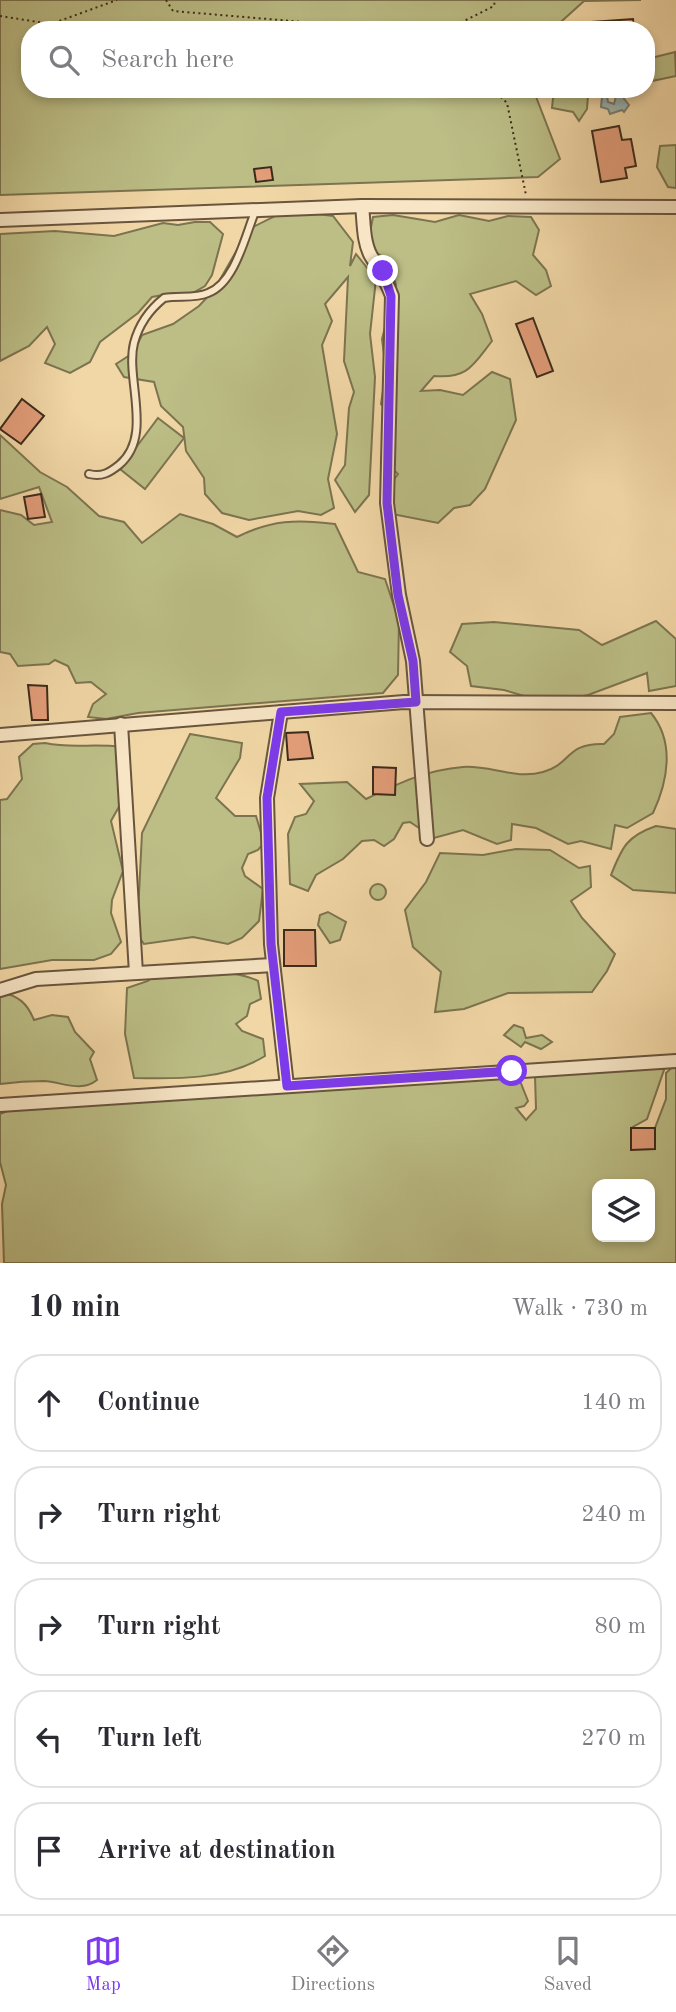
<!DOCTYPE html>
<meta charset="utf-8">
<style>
:root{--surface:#fff;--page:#f2f2f3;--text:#2b2b33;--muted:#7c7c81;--line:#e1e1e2;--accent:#7c3aed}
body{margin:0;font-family:"Old Standard TT",serif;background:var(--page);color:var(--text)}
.controls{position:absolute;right:21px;bottom:21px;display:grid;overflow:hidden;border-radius:14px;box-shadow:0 4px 10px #0003}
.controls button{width:63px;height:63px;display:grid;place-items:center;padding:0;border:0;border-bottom:2px solid var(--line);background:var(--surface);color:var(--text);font:35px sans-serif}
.stop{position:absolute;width:21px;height:21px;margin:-16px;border:5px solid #7c3aed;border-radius:50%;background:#fff}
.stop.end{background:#7c3aed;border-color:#fff;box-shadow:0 2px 7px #0008}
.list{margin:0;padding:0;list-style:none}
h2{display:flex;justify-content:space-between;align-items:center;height:91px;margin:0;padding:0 28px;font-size:30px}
h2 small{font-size:23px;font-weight:400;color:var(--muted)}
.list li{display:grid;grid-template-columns:46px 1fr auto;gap:21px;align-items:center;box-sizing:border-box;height:98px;margin:0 14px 14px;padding:0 14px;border:2px solid var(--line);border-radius:28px}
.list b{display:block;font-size:26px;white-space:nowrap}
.list em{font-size:23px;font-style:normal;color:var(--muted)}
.icon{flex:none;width:38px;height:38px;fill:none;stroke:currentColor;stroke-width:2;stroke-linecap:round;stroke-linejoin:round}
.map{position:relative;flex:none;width:676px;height:1263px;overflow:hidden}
.search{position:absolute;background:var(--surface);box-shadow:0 4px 10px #0003;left:21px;right:21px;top:21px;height:77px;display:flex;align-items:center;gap:18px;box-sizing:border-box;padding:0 24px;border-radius:28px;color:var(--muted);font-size:26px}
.sheet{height:651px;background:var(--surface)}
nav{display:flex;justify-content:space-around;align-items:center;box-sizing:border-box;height:98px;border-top:2px solid var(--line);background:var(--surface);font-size:19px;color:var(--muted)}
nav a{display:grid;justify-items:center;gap:4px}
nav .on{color:var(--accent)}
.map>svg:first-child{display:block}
</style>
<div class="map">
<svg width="676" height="1263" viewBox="0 0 676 1263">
<rect width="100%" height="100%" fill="#f2d7a6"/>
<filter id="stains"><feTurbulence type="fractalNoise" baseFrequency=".00286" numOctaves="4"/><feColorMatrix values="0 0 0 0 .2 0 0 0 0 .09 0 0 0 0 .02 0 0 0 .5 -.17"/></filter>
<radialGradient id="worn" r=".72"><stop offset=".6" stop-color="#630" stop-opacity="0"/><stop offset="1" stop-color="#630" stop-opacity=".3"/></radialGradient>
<!-- green -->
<g fill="#bcbe86" stroke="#7c7450" stroke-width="2" fill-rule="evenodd">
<polygon points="0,0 641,0 584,1 552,30 30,30 30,89 533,89 560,159 538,177 0,195"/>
<polygon points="675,52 676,76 652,81 647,59"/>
<polygon points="559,89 581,89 588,95 587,109 579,121 573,112 552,108 553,98 560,94"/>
<polygon points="676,145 676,188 668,187 657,167 660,146"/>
<polygon points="287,210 333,216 353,242 350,266 356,254 376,279 370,334 375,377 369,495 355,512 335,480 345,465 349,408 354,392 344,361 348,277 325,304 332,321 322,345 337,434 328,479 334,508 321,515 298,511 249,520 222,513 205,494 204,478 186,451 183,427 161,406 154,382 124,377 116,364 133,353 142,335 173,324 199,306 214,290 249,229"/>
<path d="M393,215L435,222L459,215L489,221L508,216L531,217L539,230L533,255L546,270L551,286L536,295L516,281L470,294L482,314L492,341C473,365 468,379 434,376L421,391L440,390L463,395L492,372L510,379L516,420L485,489L470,505L454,508L438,523L392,514L389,486L398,474L385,461L394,416L381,404L386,370L382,339L396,285L388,260L367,247L373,217Z"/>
<polygon points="195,222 210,222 223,234 212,275 205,286 191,294 174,293 152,297 138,313 100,342 90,362 70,373 45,363 55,344 47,327 29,346 0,361 0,234 55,231 114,236 163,223 178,225"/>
<polygon points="158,418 184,438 145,489 120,469"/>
<path d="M0,435L40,472L67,487L99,516L124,522L142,543L180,514L213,524L237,537C271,520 297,519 335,524L358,572L385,579L399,621L398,675L383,693L138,713L106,719L88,717L93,704L106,694L91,682L76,683L68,666L55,660L49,664L18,666L10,654L0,652V510L21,515L34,525L52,522L39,487L0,499Z"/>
<polygon points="656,621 676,639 676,686 649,691 647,673 588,695 548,703 504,690 471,686 467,666 450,652 462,624 494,622 579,630 602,645"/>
<path d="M651,713C675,742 668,781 653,813L627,828L615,825L611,849L581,841L568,844L536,828L512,824L511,840L497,844L463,830L434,838L410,822L403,823L394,839L384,846L374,840L362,841L343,859L316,875L308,891L290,884L288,834L295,817L306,814L314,801L300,784L347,782L366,799C399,783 426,770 463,767C490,765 516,780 543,772C572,764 565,743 604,744L614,734L620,717Z"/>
<polygon points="190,734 242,743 240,758 216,798 235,816 256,816 264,843 258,850 248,854 242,868 245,876 263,889 259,921 242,938 228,944 193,937 144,944 137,934 142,833"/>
<path d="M45,743C73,749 93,743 121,747L125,796L111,821L123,871L112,900L111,913L121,942L111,954L94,960H52L0,969V800L7,799L22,779L19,757L33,744Z"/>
<path d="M656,826L676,829V893L633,890L611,875C622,847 627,836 656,826Z"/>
<polygon points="516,849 550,850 579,868 590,866 591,887 571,901 582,918 615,954 607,971 592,992 508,993 464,1009 435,1012 441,972 413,947 405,910 426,882 440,853 483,855"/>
<circle cx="378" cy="892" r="8"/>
<polygon points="328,912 346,922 340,940 330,943 318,925 320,915"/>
<path d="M162,967C189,971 238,970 258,981L261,999L250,1004L247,1016L236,1024L242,1031L263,1039L265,1056C226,1080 178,1079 134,1078L125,1034L127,988L148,981Z"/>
<path d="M0,992C19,996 27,1003 34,1020L52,1015L68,1017L75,1032L94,1052L90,1059L97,1080C81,1093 62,1082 44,1081C29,1081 15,1082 0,1084Z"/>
<polygon points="514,1025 523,1028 526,1038 542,1035 552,1042 541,1049 525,1042 521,1047 504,1035"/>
<path d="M676,1064V1263H4L2,1204L6,1185L0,1162V1114L15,1108L518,1076L528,1101L524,1106L516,1108L526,1120L536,1109L535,1076L665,1067L647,1119L631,1128V1149H655V1128L666,1099V1073ZM597,1184H650V1237H597Z"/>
</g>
<!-- water -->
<polygon fill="#9fb7b1" stroke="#777f75" stroke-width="2" points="621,95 629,105 624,112 622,110 610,114 608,109 601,107 602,97 607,96 608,102 614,104 616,96"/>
<!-- building -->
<g fill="#e49e7a" stroke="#3b2a1b" stroke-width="2">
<polygon points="633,19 634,30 592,30 592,22"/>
<polygon points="619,126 622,140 631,139 636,166 625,168 627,178 601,182 592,131"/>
<polygon points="271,167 273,180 256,182 254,169"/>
<polygon points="533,318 553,371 537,377 516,324"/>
<polygon points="22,399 44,416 21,444 0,429"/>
<polygon points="41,494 45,517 28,519 24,497"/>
<polygon points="28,685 47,686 48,720 32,720"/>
<polygon points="308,732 313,758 288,760 286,733"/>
<polygon points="373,767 396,768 395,795 373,794"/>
<polygon points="284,930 315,930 316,966 284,966"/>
<polygon points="631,1128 655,1128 655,1149 631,1150"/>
</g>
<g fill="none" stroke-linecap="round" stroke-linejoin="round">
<!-- lane casing -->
<g stroke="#69553e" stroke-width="10">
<path id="lane" d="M89,474C102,477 109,473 119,465C154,436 125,379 134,343C139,324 149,310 164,298C178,295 195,299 208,293C235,283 245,236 255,212"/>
</g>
<!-- street casing -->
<g stroke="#69553e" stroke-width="16">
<g id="street">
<path d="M362,206C364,222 363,242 371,256C380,270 386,280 392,296L387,503L399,595L413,661L427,839"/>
<polyline points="0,220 362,206 676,207"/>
<polyline points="281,712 267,798 271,944 287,1086"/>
<polyline points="121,724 136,973"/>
<polyline points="0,735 404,702 676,703"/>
<polyline points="0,990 36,979 273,965"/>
<polyline points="0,1105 676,1061"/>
</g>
</g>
<!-- path -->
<g stroke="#3b2a1b" stroke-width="2" stroke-dasharray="2 3.5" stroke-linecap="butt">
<polyline points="166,0 173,11 398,30"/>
<polyline points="0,16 51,24 117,0"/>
<polyline points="446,30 494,6 495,0"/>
<polyline points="493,89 507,103 526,195"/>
</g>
<!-- lane -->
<use href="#lane" stroke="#f7e5c5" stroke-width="6"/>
<!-- street -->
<use href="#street" stroke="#f7e5c5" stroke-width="12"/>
</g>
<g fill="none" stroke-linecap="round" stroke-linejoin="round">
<!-- route -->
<polyline stroke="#7c3aed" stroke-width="9" points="383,271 391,296 387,503 398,595 413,661 416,702 281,712 267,798 271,944 287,1086 512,1071"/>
</g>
<rect width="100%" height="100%" filter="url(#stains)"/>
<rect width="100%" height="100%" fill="url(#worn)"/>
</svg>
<div class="controls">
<button><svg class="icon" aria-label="layers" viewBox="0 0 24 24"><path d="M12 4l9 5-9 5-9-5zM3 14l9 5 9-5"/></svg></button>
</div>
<div class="stop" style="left:512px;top:1071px"></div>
<div class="stop end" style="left:383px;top:271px"></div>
<div class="search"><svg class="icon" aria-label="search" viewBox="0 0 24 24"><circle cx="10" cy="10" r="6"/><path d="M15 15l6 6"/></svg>Search here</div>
</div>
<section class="sheet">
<h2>10 min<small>Walk · 730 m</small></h2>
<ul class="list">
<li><svg class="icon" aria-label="ahead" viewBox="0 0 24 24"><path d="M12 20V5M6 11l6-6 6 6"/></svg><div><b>Continue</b></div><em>140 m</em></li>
<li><svg class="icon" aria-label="right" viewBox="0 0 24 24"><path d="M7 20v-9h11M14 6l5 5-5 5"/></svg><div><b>Turn right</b></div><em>240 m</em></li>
<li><svg class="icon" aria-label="right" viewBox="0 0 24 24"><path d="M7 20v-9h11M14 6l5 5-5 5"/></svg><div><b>Turn right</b></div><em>80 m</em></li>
<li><svg class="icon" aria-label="left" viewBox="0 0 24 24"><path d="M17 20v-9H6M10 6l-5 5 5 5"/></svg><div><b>Turn left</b></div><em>270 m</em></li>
<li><svg class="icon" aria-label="arrive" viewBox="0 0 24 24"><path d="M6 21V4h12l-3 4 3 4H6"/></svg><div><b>Arrive at destination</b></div></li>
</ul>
</section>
<nav>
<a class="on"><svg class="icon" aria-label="map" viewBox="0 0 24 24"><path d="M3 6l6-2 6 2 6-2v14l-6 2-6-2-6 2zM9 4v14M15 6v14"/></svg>Map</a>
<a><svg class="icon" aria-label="directions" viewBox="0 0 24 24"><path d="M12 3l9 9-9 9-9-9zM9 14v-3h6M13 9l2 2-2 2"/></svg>Directions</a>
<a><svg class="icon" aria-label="saved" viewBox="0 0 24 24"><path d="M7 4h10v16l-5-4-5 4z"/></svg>Saved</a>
</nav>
